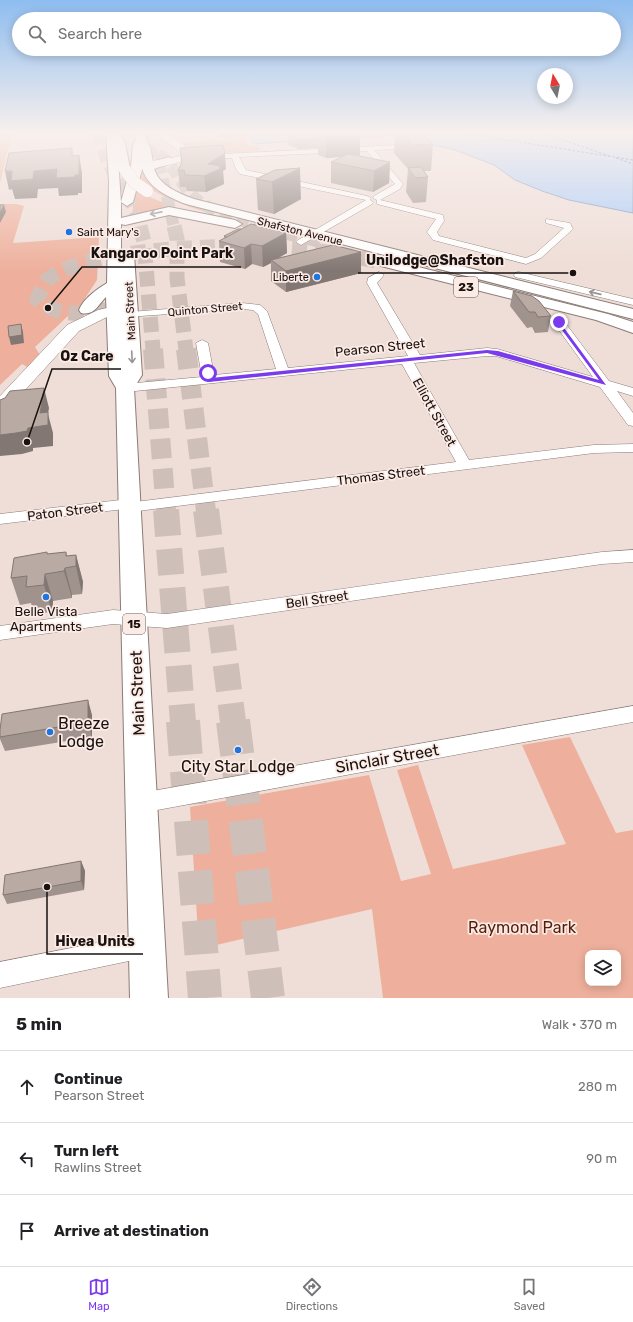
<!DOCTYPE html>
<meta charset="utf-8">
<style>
:root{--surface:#fff;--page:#f6f6f6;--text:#202124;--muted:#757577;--line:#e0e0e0;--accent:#7c3aed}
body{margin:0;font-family:Rubik,sans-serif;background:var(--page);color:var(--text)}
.controls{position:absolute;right:12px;bottom:12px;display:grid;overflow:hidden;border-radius:8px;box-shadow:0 2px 10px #0003}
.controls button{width:36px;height:36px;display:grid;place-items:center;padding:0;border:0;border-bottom:1px solid var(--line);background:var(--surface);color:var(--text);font:20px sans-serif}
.compass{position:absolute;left:537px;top:68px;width:36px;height:36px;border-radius:50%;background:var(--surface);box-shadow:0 2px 10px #0003;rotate:350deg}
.stop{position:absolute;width:12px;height:12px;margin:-9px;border:3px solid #7c3aed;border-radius:50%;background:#fff}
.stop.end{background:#7c3aed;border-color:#fff;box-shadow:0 1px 4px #0008}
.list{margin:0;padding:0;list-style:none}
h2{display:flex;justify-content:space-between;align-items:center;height:52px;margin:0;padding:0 16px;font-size:17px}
h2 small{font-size:13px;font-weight:400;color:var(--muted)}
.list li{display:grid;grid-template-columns:26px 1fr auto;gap:12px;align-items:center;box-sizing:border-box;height:72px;padding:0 16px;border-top:1px solid var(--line)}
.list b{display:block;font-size:15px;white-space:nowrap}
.list p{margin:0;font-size:13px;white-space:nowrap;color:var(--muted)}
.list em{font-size:13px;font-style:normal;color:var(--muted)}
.icon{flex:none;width:22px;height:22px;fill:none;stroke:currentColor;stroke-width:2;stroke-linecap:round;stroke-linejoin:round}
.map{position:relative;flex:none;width:633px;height:998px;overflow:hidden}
.search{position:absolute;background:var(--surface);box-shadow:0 2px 10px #0003;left:12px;right:12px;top:12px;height:44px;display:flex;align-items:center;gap:10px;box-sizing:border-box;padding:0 14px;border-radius:22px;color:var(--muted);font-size:15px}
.sheet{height:268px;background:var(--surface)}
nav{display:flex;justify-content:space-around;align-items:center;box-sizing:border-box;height:56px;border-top:1px solid var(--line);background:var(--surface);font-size:11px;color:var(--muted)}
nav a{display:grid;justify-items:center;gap:2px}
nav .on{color:var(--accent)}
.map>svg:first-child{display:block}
</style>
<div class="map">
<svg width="633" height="998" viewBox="0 0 633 998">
<rect width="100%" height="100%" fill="#efddd7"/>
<!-- green -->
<g fill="#eeb09c" fill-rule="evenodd">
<polygon points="1,132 12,133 0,183 0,134"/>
<polygon points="244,137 248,146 261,145 257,147 262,148 259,150 259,151 207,154 179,143"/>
<path d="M142,169L183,201L213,212L209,213C183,205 160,197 138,181Z"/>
<polygon points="135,187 152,198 184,211 132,217"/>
<polygon points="0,204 16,204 24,206 13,243 99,237 97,280 74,315 68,316 35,347 40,355 29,368 22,364 0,385"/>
<path d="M570,737L616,833L633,830V998H383L372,909L199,949L190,807L369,775L401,881L431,874L397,770L418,765L453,869L566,844L522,745ZM588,953H618V983H588Z"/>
</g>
<!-- water -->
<polygon fill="#a8cbfb" stroke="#7d94b4" points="323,132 633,132 633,213 569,200 542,191 515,180 494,165 455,150 407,139 400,135 254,144 250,136"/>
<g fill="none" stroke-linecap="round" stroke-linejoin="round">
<!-- ferry -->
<g stroke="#1f4c85" stroke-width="1" stroke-dasharray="2.5 2" stroke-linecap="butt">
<polyline points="457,132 633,160"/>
<polyline points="539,132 610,156"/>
<polyline points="616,158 633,164"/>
</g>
<!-- highway-tunnel-far4 -->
<g stroke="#cfbfb9" stroke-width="12" stroke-dasharray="12 5.5" stroke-linecap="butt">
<path d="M99,132C101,141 103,151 106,159C117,183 133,200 140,227"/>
<polyline points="140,132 160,167 174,227"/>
<path d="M158,154C173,164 178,179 189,192C206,212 240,220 265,227"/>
</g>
<!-- highway-tunnel-far3 -->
<g stroke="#cfbfb9" stroke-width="15" stroke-dasharray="15 8" stroke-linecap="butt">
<polyline points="140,226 144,242 153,350"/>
<polyline points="174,226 177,239 177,278 186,350"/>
<polyline points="261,226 323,241"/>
<path d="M128,302C103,314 58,321 37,299C40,294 43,284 47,280C88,246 235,244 289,248C320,250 351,256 382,262"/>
</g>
<!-- highway-tunnel-far2 -->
<g stroke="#cfbfb9" stroke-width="20" stroke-dasharray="20 10" stroke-linecap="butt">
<polyline points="153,349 166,511"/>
<polyline points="186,349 206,511"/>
</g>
<!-- highway-tunnel-far1 -->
<g stroke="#cfbfb9" stroke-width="26" stroke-dasharray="26 13" stroke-linecap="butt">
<polyline points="166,510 183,722"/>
<polyline points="206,510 233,722"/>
</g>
<!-- highway-tunnel -->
<g stroke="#cfbfb9" stroke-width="34" stroke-dasharray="34 16" stroke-linecap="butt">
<polyline points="183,721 205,998"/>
<polyline points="233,721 268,998"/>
</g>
<!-- street casing -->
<g stroke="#8b7c76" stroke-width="1">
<g id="street">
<polygon points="156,132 191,132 188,134 159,135 157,134"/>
<polygon points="414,144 417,144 417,148 374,150 403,184 400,189 380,200 443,215 444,221 437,232 439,236 526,258 535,254 564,228 546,223 546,219 570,223 573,229 541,258 526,264 433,240 427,232 436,219 377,204 377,200 373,198 374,196 395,184 367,151 239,157 246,170 367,196 371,198 370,200 373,202 372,204 301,245 296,242 298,240 366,200 240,174 236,169 232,158 205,159 201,157 205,155"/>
<polygon points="379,272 384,275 377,283 420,355 487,348 497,349 593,377 553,322 559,319 563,320 609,381 633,388 633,396 617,391 633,413 633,426 628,425 600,387 496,356 487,356 414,363 469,460 594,445 633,444 633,452 594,453 130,512 124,509 0,524 0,514 129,499 135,502 456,462 402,364 125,392 119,388 125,384 202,377 196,343 202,340 208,343 214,375 276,369 258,314 253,310 242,309 126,317 125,315 130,312 242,303 260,305 267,311 288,368 408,356 367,283 368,278"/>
<polygon points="519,272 633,299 633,305 515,277 514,275 515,273"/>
<polygon points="633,550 633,562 602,564 167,628 113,624 0,640 0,626 113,610 167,614 602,552"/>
<polygon points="633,706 633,722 141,813 133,810 130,803 133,796 141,793"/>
<polygon points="148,933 157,936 160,945 157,954 148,957 0,988 0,962"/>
</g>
</g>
<!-- secondary casing -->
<g stroke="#8b7c76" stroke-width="1">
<g id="secondary">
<path d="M153,132H164L188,148L194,155C188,163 143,171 133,168L132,166L133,164L176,157L183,154Z"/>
<polygon points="129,303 134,305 137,308 134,311 107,317 79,331 6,411 0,412 0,396 67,325 98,310"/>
</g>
</g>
<!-- primary casing -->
<g stroke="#8b7c76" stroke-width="2">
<g id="primary">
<polygon points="117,135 121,136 125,143 130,168 128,170 120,170 118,168 115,143 112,138"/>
<path d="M141,137L145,138L150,146L153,162L169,157L174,160L173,162L154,169C160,186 178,193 194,199L633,309V319L186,204C168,197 146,187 142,167C141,157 142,149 136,140Z"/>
</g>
</g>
<!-- highway casing -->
<g stroke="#8b7c76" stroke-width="2">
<g id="highway">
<path d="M106,132H116L121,202L131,166L133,145L136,140L134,132H144L146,140L143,145V166L133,202L127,206L121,202V218L169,207L235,220L242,224L235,228L169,215L125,225L121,224V252L127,250L132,251L134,254L142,375L134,388L168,998H130L116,388L109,376L106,297C98,305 94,316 81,313L79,310C83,299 97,289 107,283L109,182Z"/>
<polygon points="382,258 608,314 633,322 633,333 596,320 377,265 375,262 377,259"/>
</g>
</g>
<!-- street -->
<use href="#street" fill="#fff" fill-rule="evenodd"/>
<!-- secondary -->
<use href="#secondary" fill="#fff" fill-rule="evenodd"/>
<!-- primary -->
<use href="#primary" fill="#fff" fill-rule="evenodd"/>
<!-- highway -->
<use href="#highway" fill="#fff" fill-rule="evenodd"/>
<!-- primary-bridge casing -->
<g stroke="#8b7c76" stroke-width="12" stroke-linecap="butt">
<polyline id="primary-bridge" points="124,168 134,182 147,191"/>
</g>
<!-- primary-bridge -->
<use href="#primary-bridge" stroke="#fff" stroke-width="12"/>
</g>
<!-- wall -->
<g fill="#a0928d">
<polygon points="300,132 360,132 360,155 357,155 390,162 389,183 373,192 331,183 331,162 342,157 326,158 318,155 318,148 299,149 288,145 288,136"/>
<polygon points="395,132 421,132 433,144 431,171 424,171 428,177 426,202 413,203 406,192 408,169 394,153"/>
<polygon points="180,148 226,169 223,171 224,184 206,192 187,191 186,187 180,187 178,171 181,163"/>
<polygon points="275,170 301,199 274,214 258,210 256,179"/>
<polygon points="241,229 286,233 287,253 279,257 361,252 361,273 286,292 271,281 271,263 263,267 252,264 245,269 220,262 219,241 224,238 224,236"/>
<polygon points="513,291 551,316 548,332 535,333 532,327 527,328 510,306"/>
<polygon points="66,552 67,556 76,555 83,582 82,594 72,595 72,598 53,601 52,612 34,614 31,603 20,605 11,578 48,554"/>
<polygon points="92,715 92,737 5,751 0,739 0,730"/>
<polygon points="81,861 85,871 84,890 7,904 3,895"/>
</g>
<!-- shaded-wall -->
<g fill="#827773">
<polygon points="219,132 245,132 245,136 219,137"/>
<polygon points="360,132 360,155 326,158 326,135"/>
<polygon points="225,153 226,169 223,171 224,184 206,192 204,176 208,164"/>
<polygon points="79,155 82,173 82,193 78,193 78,195 59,196 58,188 38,189 37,198 15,199 12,189 9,190 5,171 34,171 57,169"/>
<polygon points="390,162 389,183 373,192 374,171"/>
<polygon points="300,168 301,199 274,214 272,182"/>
<polygon points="4,205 6,212 0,223 0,213"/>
<polygon points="286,233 287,253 273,261 271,260 271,263 263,267 262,246"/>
<polygon points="251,244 252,264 245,269 244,248"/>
<polygon points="361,252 361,273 286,292 286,271"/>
<polygon points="21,324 23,332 24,343 11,345 9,337"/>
<polygon points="44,388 49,408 48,414 53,433 53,446 33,448 33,451 22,454 0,456 0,435 28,428 40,413"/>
<polygon points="76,555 83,582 82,594 76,566"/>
<polygon points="65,568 72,595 72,598 64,571"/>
<polygon points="45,574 53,601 52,612 44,585"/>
<polygon points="88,700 92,715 92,737 88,722"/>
<polygon points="81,861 85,871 84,890 81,881"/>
</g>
<!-- building -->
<g fill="#baaaa4" stroke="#827773">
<polygon points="300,132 331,132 318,132 318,139 299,140 288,136"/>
<polygon points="318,132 360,132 326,135"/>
<polygon points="400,132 421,132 433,144 412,145"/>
<polygon points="223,145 225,153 208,164 221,166 219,167 222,168 204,176 185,175 184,170 178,171 182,162 180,148"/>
<polygon points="72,148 72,156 79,155 79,175 75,175 75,177 56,178 57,169 34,171 33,179 11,181 12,171 5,171 9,153"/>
<polygon points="348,154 390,162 374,171 331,162"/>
<polygon points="421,167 428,177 415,178 408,168"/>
<polygon points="300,168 272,182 256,179 275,170"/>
<polygon points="0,205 4,205 0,213"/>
<polygon points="251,224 286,233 262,246 251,244 244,248 219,241"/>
<polygon points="238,229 241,229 227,237 224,236"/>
<polygon points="333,245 361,252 286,271 271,260"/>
<polygon points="513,291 532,296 539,301 551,316 538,317 535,312 529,312"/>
<polygon points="21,324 22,335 9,337 8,326"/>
<polygon points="44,388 40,413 48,412 48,425 28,428 27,431 16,433 0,435 0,400 5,398 10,391"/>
<polygon points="47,552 47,554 66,552 66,556 76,555 76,566 65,568 64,571 45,574 44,585 26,587 27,576 11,578 14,558"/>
<polygon points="88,700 88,722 0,737 0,730 2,714"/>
<polygon points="81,861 81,881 3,895 5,875"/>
</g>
<!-- one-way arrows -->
<defs><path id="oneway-shaft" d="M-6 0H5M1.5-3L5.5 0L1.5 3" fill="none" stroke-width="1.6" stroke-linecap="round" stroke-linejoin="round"/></defs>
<g stroke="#979493">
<use href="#oneway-shaft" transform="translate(156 213) rotate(169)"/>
<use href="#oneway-shaft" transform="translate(595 293) rotate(-167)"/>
<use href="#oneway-shaft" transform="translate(132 357) rotate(87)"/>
</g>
<!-- sky -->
<linearGradient id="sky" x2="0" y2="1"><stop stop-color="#8ebdf0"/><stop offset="0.49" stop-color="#f8f0ed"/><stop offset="1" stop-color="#f8f0ed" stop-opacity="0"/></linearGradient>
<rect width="633" height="271" fill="url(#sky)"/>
<!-- route -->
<polygon fill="#7c3aed" points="559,321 606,385 487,353 209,382 206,380 205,373 209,372 211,378 487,350 498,351 599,380 556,322"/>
<!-- markers -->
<g fill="#1e75df" stroke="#fceae5" stroke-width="1.5">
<circle cx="69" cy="232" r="4"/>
<circle cx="317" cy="277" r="4"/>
<circle cx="46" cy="597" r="4"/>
<circle cx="50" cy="732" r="4"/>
<circle cx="238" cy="750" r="4"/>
</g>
<g text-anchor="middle" stroke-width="3.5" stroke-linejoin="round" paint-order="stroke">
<!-- far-street labels -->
<g font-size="11" fill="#181210" stroke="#fceae5">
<text transform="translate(300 231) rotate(14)" y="4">Shafston Avenue</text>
<text transform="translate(205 309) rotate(-5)" y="4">Quinton Street</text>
<text transform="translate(130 311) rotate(-93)" y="4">Main Street</text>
</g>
<!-- far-poi labels -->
<g font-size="11" fill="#181210" stroke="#fceae5" text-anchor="start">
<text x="77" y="236">Saint Mary's</text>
<text x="309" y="281" text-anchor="end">Liberte</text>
</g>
<!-- shield labels -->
<g fill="#fceae5" stroke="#5c5350" stroke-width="1">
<rect x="454" y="277" width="24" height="20" rx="3"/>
<rect x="123" y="614" width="22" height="20" rx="3"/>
</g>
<g font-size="12" font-weight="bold" fill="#181210">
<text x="466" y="291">23</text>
<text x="134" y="628">15</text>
</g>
<!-- street labels -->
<g font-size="13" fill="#181210" stroke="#fceae5">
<text transform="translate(380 347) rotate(-6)" y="5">Pearson Street</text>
<text transform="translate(435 412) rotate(61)" y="5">Elliott Street</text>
<text transform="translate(381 475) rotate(-7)" y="5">Thomas Street</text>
<text transform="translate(65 511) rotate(-7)" y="5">Paton Street</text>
<text transform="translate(317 599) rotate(-8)" y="5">Bell Street</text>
</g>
<!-- poi labels -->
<g font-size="13" fill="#181210" stroke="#fceae5">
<text x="46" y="616">Belle Vista<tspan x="46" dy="15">Apartments</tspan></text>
</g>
<!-- near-street labels -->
<g font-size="16" fill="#181210" stroke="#fceae5">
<text transform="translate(137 693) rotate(-92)" y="6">Main Street</text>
<text transform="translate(387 758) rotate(-10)" y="6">Sinclair Street</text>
</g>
<!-- near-poi labels -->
<g font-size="16" fill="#181210" stroke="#fceae5" text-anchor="start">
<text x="58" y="729">Breeze<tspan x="58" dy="18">Lodge</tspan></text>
<text x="238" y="772" text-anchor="middle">City Star Lodge</text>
</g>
<!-- near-park labels -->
<g font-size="16" fill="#541e0a" stroke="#fceae5">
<text x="522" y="933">Raymond Park</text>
</g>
</g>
<!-- callouts -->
<path fill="none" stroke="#181210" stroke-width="1.5" d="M48 308L82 267H241M573 273L512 273H358M27 442L52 369H121M47 887L47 954H143"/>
<g fill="#181210" stroke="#fceae5" stroke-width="1.5">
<circle cx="48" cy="308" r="4"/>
<circle cx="573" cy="273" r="4"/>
<circle cx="27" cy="442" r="4"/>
<circle cx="47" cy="887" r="4"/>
</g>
<g font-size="14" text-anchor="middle" font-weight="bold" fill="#181210" stroke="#fceae5" stroke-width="3.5" stroke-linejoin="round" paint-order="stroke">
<text x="162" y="258">Kangaroo Point Park</text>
<text x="435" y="265">Unilodge@Shafston</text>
<text x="87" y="361">Oz Care</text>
<text x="95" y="946">Hivea Units</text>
</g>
</svg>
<div class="controls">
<button><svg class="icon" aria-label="layers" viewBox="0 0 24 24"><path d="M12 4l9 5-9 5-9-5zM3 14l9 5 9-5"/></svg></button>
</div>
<svg class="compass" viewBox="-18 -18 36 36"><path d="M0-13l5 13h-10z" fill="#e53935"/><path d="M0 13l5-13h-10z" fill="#757577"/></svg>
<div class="stop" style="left:208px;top:373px"></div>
<div class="stop end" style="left:559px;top:322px"></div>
<div class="search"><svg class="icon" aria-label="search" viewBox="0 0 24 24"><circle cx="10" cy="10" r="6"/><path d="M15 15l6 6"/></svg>Search here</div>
</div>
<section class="sheet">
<h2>5 min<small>Walk · 370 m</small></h2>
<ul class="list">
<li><svg class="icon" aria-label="ahead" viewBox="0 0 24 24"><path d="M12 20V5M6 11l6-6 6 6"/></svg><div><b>Continue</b><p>Pearson Street</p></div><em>280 m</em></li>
<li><svg class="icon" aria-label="left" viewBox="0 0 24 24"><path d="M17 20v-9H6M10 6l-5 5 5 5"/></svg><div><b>Turn left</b><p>Rawlins Street</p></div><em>90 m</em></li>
<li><svg class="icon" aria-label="arrive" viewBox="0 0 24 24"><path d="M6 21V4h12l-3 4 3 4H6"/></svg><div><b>Arrive at destination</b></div></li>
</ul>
</section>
<nav>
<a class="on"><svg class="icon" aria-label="map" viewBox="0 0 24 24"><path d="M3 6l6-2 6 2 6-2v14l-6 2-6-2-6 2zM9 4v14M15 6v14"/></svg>Map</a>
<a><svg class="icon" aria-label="directions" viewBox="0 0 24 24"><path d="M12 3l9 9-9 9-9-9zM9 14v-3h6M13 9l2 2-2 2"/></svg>Directions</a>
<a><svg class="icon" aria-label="saved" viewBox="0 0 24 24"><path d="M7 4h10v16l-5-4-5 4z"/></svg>Saved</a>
</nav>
